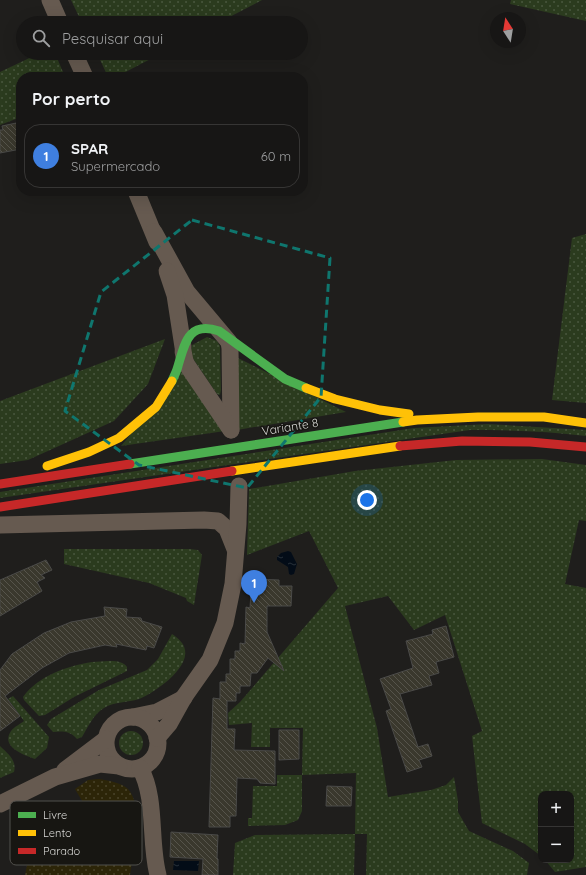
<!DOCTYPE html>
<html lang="pt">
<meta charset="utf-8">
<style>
:root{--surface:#171615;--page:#242322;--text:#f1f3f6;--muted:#9e9fa0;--line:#363534;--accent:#2563eb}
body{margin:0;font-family:Quicksand,sans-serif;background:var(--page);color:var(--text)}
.controls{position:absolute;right:12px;bottom:12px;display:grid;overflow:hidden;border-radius:8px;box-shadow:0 4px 16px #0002}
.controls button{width:36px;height:36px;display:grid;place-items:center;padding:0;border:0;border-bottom:1px solid var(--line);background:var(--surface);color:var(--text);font:20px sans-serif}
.compass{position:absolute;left:490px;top:12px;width:36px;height:36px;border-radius:50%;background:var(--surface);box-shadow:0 4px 16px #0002;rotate:348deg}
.you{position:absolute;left:367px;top:500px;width:14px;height:14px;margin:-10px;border:3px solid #fff;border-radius:50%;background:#1a73e8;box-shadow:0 0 0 6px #1a73e833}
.badge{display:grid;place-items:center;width:26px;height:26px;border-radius:50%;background:var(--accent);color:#fff;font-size:13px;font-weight:700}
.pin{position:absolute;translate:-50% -33px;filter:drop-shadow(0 1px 2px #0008)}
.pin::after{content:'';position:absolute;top:21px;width:14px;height:12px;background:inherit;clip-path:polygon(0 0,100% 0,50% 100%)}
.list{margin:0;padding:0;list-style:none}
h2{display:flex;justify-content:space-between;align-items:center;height:52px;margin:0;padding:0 16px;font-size:17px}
h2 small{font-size:13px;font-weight:400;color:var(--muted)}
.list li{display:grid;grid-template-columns:26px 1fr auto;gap:12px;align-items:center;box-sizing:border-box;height:64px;margin:0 8px 8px;padding:0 8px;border:1px solid var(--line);border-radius:16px}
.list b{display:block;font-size:15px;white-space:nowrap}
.list p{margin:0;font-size:13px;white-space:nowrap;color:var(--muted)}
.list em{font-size:13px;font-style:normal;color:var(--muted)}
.icon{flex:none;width:22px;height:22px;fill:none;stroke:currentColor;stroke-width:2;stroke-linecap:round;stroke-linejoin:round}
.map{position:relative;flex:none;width:586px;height:875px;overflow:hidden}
.search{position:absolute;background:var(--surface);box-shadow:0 4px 16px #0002;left:16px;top:16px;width:292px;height:44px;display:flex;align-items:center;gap:10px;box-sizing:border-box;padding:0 14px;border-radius:22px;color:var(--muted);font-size:15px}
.panel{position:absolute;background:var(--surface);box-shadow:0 4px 16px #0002;left:16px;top:72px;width:292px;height:124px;border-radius:16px}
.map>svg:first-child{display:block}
</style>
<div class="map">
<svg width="586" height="875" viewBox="0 0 586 875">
<defs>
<pattern id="grass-dots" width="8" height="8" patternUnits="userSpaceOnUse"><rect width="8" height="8" fill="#2b3b1e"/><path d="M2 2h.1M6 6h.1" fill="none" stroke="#49573e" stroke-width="1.8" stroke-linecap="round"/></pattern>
<pattern id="sand-dots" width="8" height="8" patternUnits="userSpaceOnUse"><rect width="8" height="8" fill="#2c2508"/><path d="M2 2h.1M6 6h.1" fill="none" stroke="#4a442b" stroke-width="1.8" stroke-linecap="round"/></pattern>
<pattern id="water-ripples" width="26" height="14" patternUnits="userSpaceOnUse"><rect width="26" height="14" fill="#030c17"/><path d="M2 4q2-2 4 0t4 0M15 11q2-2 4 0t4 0" fill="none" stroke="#272f38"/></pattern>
<pattern id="building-back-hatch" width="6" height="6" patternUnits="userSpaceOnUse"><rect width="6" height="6" fill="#3a382d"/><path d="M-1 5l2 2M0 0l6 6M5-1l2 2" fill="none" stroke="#56544b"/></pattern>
</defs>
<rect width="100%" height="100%" fill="#1f1e1c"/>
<!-- grass -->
<g fill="url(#grass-dots)">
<polygon points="71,0 262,0 218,23 82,23"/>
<polygon points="511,0 586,0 586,21 510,4"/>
<polygon points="40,53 55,53 65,77 21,77 21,117 0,125 0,72"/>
<polygon points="97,53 162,53 116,77 108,77"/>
<polygon points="586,234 586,403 552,400 572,238"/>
<polygon points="207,337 217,341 220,346 221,390 220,395 217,394 190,354 192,345"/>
<polygon points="165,339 148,384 114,421 28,460 0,464 0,401"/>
<polygon points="238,358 346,412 237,430"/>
<polygon points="183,370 225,431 121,446"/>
<path d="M488,424L586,430V436C547,431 509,430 470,430L0,498V492L414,428Z"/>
<polygon points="542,459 586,465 586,521 579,520 565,584 586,588 586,867 555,872 545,860 571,860 571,794 541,794 541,856 525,844 482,823 472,736 482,731 445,615 414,630 388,596 345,606 377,728 388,797 431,790 446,785 454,777 458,801 458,812 469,831 513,851 529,863 527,875 366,875 367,834 355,834 354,875 233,875 235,843 255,835 355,834 356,773 302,775 302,811 298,820 285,825 248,826 248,818 252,818 253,786 277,786 277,775 302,775 303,728 270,728 270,747 251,747 252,723 229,725 228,713 240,702 338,588 309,531 247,555 249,489 355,471 456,460"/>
<polygon points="64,549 189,549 198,550 202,555 194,605 187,601 186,598 149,583 64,564"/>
<path d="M172,634C178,638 184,643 185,650C189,669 154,693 139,699C127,703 115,701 104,708C93,715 88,727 82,737L77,739C70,731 63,731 53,732L47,725L51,719L99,690L147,670L158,659Z"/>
<path d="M92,662C103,662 121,658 127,667V671L74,697L45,715L39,716L24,700L23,697C39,675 68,666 92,662Z"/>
<path d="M13,696L49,737L47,748L35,759C24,755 0,747 11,731C14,727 20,724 24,721L8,699Z"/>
<circle cx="131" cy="743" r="12"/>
<path d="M0,746C8,754 17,760 14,772L0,778Z"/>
</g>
<!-- sand -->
<path fill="url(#sand-dots)" d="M99,779C107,780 122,783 128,789C144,806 133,854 130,875H25L31,846L91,816L75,789L88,780Z"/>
<!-- water -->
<g fill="url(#water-ripples)">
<polygon points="288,551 291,552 297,564 294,574 291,575 289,574 288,567 277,560 277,557 281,553"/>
<polygon points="174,861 199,861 198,871 173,870"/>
</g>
<!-- building -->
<g fill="url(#building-back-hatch)" stroke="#4a4a48">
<polygon points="21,122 21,149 0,153 0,130 3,130 2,126"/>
<polygon points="46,560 52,570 41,575 45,578 37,582 42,591 0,616 0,580"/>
<polygon points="253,579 279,580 279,586 292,586 291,606 267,606 267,632 284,671 268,658 257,673 251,673 250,686 240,686 240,693 236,693 236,701 227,701 227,729 235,729 234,750 275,751 275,784 260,783 257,779 237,778 236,816 230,816 230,827 209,827 213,698 220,699 220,682 226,682 226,674 230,674 230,659 235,659 235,651 240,651 240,643 245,644 246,607 250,608 251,592 253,592"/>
<polygon points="104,607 127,609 126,617 141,618 142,621 162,627 154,648 147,646 146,650 116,644 117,647 105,645 69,653 42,668 5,696 20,716 0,731 0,670 12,654 44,633 71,622 105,616"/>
<polygon points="446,626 454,657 436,662 439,673 429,676 432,685 400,694 418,747 428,744 432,756 419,760 422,767 407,772 386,711 391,709 380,679 413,668 406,641 433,634 432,630"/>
<polygon points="279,730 299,730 299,759 279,760"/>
<polygon points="327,786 352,787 351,806 326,806"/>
<polygon points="171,832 218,835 217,858 218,859 218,875 202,875 203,859 170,857"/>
</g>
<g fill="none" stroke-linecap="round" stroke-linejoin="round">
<!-- street -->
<g stroke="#665a50" stroke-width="17">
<polyline points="50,0 60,23"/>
<polyline points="74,53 85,77"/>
<polyline points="136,191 157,242"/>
<polyline points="154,232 187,292 229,342 230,348 231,430"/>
<polyline points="167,271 175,295 183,347"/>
<polyline points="183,351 185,361 187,365 231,430"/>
<polyline points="0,525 204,520 218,521 227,529 235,549"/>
<polyline points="133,717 157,712 184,698"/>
<circle cx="132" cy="743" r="26"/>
<polyline points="157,738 169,724 184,697 210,660 225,623 233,584 238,524 239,486"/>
<path d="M140,768C157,798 149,842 158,875"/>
<polyline points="65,770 106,739"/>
<polyline points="0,804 55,777 100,764 119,766"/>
</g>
<!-- fast -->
<g stroke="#4caf50" stroke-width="9">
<path d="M172,381C174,376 177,371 178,366C185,343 188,321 219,331L285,379L306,388"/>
<polyline points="130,464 403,422"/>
</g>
<!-- slow -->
<g stroke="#ffc107" stroke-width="9">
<polyline points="306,388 335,399 380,410 409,414"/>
<polyline points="403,422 417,420 478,417 544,417 586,423"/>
<polyline points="47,466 89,452 119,438 156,407 172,381"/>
<polyline points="232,471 400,446"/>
</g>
<!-- jam -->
<g stroke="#c62828" stroke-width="9">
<polyline points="400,446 462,441 530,442 586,447"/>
<polyline points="0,484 130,464"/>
<polyline points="0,507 232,471"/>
</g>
</g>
<!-- marked area -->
<path fill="none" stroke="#0f766e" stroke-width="3" stroke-dasharray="8 5" stroke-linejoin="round" d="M192,220L330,258L321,397L247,488L139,465L65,411L101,292Z"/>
<g text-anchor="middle" stroke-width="3" stroke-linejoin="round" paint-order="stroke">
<!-- street labels -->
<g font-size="12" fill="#d7d7d4" stroke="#171612">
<text transform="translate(290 427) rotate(-9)" y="4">Variante 8</text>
</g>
</g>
<!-- legend -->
<rect x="10" y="801" width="132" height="64" rx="6" fill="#171612" stroke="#51504c" stroke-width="1"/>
<rect x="18" y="812" width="18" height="6" fill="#4caf50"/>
<rect x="18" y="830" width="18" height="6" fill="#ffc107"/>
<rect x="18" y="848" width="18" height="6" fill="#c62828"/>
<g font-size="11" fill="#d7d7d4">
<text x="43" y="819">Livre</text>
<text x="43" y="837">Lento</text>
<text x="43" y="855">Parado</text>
</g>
</svg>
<div class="controls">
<button>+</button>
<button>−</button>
</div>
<svg class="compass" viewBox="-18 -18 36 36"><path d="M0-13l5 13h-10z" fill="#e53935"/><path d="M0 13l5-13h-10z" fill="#9e9fa0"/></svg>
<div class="you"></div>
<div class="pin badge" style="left:254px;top:603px;background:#3f7fe0">1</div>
<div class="search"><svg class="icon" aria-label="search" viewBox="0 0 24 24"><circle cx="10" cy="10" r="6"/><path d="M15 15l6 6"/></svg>Pesquisar aqui</div>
<section class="panel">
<h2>Por perto<small></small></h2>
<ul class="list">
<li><span class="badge" style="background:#3f7fe0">1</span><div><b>SPAR</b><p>Supermercado</p></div><em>60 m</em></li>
</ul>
</section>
</div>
